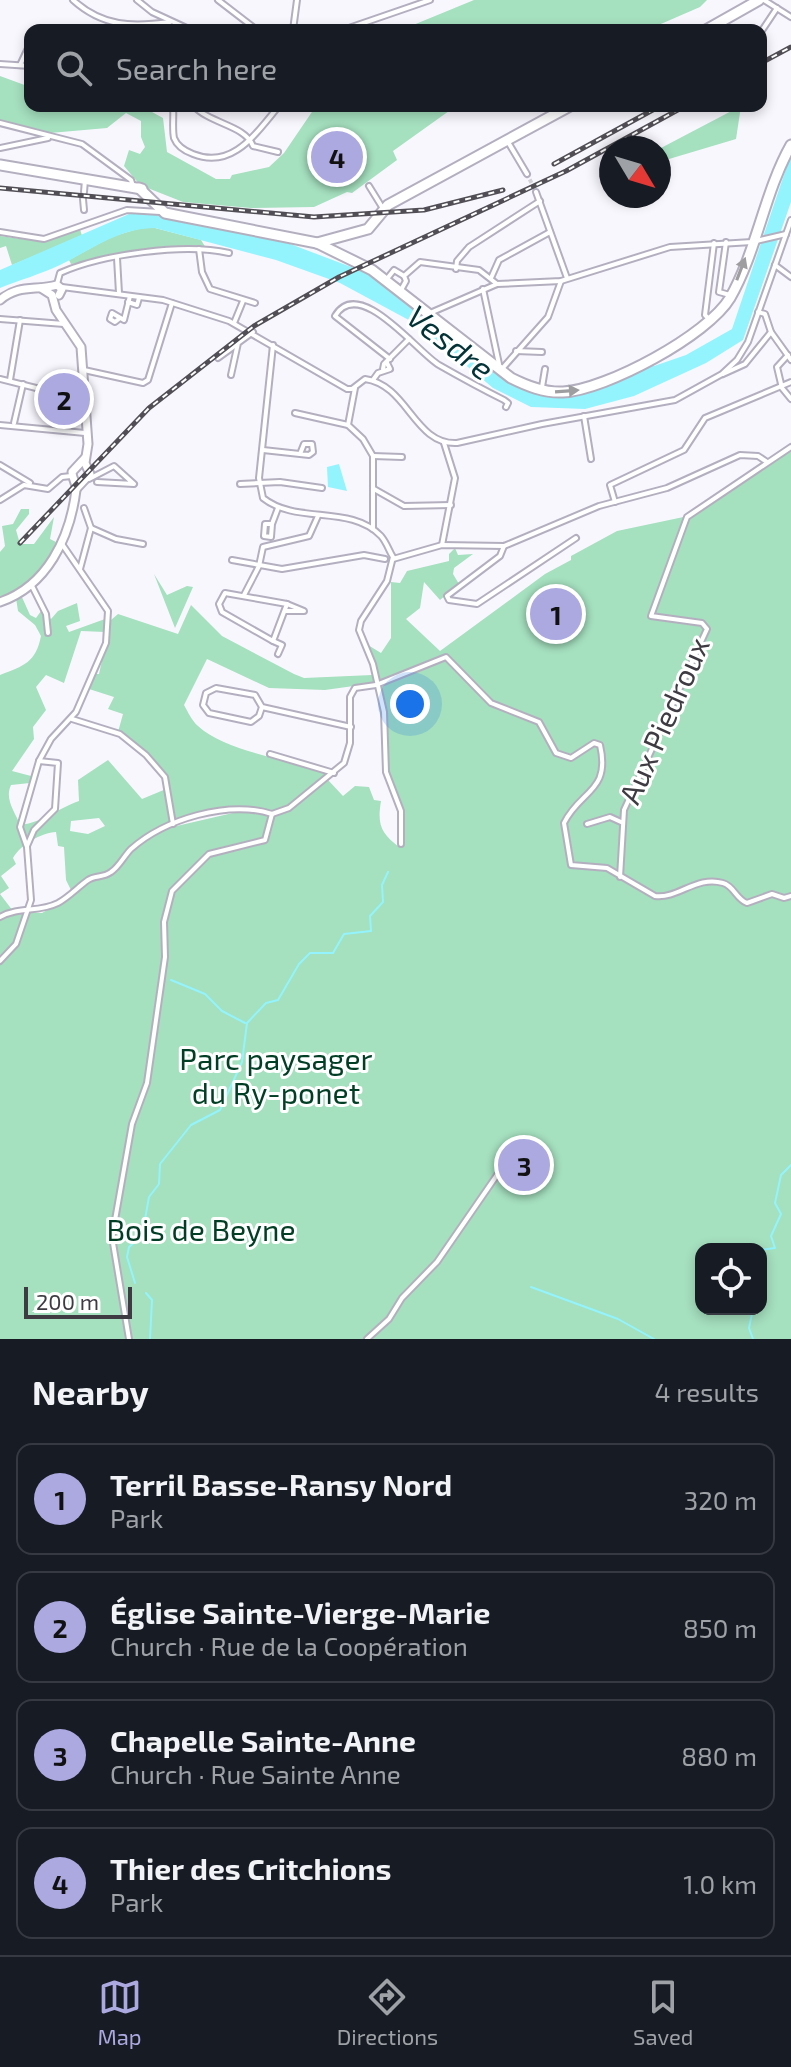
<!DOCTYPE html>
<meta charset="utf-8">
<style>
:root{--surface:#171b24;--page:#242831;--text:#f1f3f6;--muted:#9ea1a6;--line:#363941;--accent:#aca8e0}
body{margin:0;font-family:"Exo 2",sans-serif;background:var(--page);color:var(--text)}
.controls{position:absolute;right:24px;bottom:24px;display:grid;overflow:hidden;border-radius:16px;box-shadow:0 4px 12px #0003}
.controls button{width:72px;height:72px;display:grid;place-items:center;padding:0;border:0;border-bottom:2px solid var(--line);background:var(--surface);color:var(--text);font:40px sans-serif}
.compass{position:absolute;left:599px;top:136px;width:72px;height:72px;border-radius:50%;background:var(--surface);box-shadow:0 4px 12px #0003;rotate:128deg}
.scale{position:absolute;left:24px;bottom:20px;width:108px;box-sizing:border-box;padding-left:8px;border:4px solid #3e3c42;border-top:0;font-size:22px;line-height:28px;white-space:nowrap;color:#3e3c42;-webkit-text-stroke:6px #fff;paint-order:stroke}
.you{position:absolute;left:410px;top:704px;width:28px;height:28px;margin:-20px;border:6px solid #fff;border-radius:50%;background:#1a73e8;box-shadow:0 0 0 12px #1a73e833}
.badge{display:grid;place-items:center;width:52px;height:52px;border-radius:50%;background:var(--accent);color:#111;font-size:26px;font-weight:700}
.pin{position:absolute;translate:-50% -50%;border:4px solid #fff;box-shadow:0 2px 8px #0006}
.list{margin:0;padding:0;list-style:none}
h2{display:flex;justify-content:space-between;align-items:center;height:104px;margin:0;padding:0 32px;font-size:34px}
h2 small{font-size:26px;font-weight:400;color:var(--muted)}
.list li{display:grid;grid-template-columns:52px 1fr auto;gap:24px;align-items:center;box-sizing:border-box;height:112px;margin:0 16px 16px;padding:0 16px;border:2px solid var(--line);border-radius:16px}
.list b{display:block;font-size:30px;white-space:nowrap}
.list p{margin:0;font-size:26px;white-space:nowrap;color:var(--muted)}
.list em{font-size:26px;font-style:normal;color:var(--muted)}
.icon{flex:none;width:44px;height:44px;fill:none;stroke:currentColor;stroke-width:2;stroke-linecap:round;stroke-linejoin:round}
.map{position:relative;flex:none;width:791px;height:1339px;overflow:hidden}
.search{position:absolute;background:var(--surface);box-shadow:0 4px 12px #0003;left:24px;right:24px;top:24px;height:88px;display:flex;align-items:center;gap:20px;box-sizing:border-box;padding:0 28px;border-radius:16px;color:var(--muted);font-size:30px}
.sheet{height:616px;background:var(--surface)}
nav{display:flex;justify-content:space-around;align-items:center;box-sizing:border-box;height:112px;border-top:2px solid var(--line);background:var(--surface);font-size:22px;color:var(--muted)}
nav a{display:grid;justify-items:center;gap:4px}
nav .on{color:var(--accent)}
.map>svg:first-child{display:block}
</style>
<div class="map">
<svg width="791" height="1339" viewBox="0 0 791 1339">
<rect width="100%" height="100%" fill="#f9f7fe"/>
<!-- green -->
<g fill="#a5e0bf" fill-rule="evenodd">
<polygon points="474,0 707,0 700,7 647,30 401,30"/>
<polygon points="0,76 30,87 30,106 152,106 152,112 163,118 167,152 216,179 230,179 232,175 269,167 284,153 316,106 456,106 393,151 397,160 352,193 347,192 314,207 251,208 183,202 140,185 124,166 129,150 140,154 145,147 141,137 141,121 126,113 107,128 50,133 0,120"/>
<polygon points="741,106 736,139 659,162 659,149"/>
<polygon points="141,228 155,228 201,240 206,248 71,264 69,260 111,237"/>
<polygon points="80,229 82,236 12,265 6,246 0,248 0,236 44,242"/>
<path d="M791,448V1339H0V675C24,666 36,662 41,636L35,625L18,611L16,598L21,595L30,615L36,618L41,611L51,619L58,611L77,603L80,621L66,626L69,632L105,619V632L81,631L64,683L46,675L36,687L46,710L33,727L34,739L12,771L31,776L30,783L11,785C4,800 16,813 20,825C45,822 56,809 79,801L78,780L108,760L142,799L166,789L171,823L130,847L109,871L88,877L71,890L66,880L64,847L58,846L56,832C41,833 21,844 13,858L16,864L1,876L9,888L0,894L13,911L42,913L51,908L92,880L110,876L134,848L168,828L237,812L262,810L210,812L175,820L166,775L147,754L118,732L123,714L108,709L114,697L89,689L95,674H99L111,620L118,614L178,634L191,605L222,636L294,674L304,678L372,675L375,683L325,690L269,688L207,659L184,705C188,712 192,721 198,726C226,752 292,761 329,771L331,773L282,810L288,809L328,780L343,796L355,786L369,787L374,800L381,801C377,825 381,833 399,847L401,811L388,783L384,712L376,683L375,664L368,645L381,653L391,638V582L400,583L407,571L449,561V554L455,548L458,555L473,554L454,568L453,574L459,584L440,600L424,582L420,608L406,619L440,651L545,574L571,560V556L617,531L693,515ZM99,818L105,826L88,834L70,831L71,821ZM701,1249H761V1309H701Z"/>
<path d="M21,509H29V514L16,530L20,544H34L54,517L50,539L56,542C44,572 29,585 0,599V552L5,546L2,526L13,524Z"/>
<polygon points="154,574 167,595 187,586 193,587 175,628"/>
</g>
<!-- water -->
<g fill="#93f4fd">
<path d="M791,154V202L743,340L706,363L634,396L585,409L531,407L493,388L418,325L340,283L276,260L155,228C119,228 91,250 60,265C41,274 20,280 0,288V270L136,211L285,242L375,276L499,374L562,394L650,361L654,366L686,355L732,329Z"/>
<polygon points="339,464 347,491 328,487 327,467"/>
</g>
<g fill="none" stroke-linecap="round" stroke-linejoin="round">
<!-- stream -->
<g stroke="#93f4fd" stroke-width="2">
<polyline points="171,980 205,994 222,1011 245,1023"/>
<polyline points="761,1250 775,1248 771,1236 781,1214 775,1203 781,1175 791,1165"/>
<polyline points="135,1283 127,1257 129,1247 142,1236 149,1197 159,1184 160,1164 191,1125 220,1110 242,1062 247,1023 266,1003 278,1000 299,964 310,953 333,953 344,934 371,931 370,916 383,902 382,885 388,872"/>
<polyline points="531,1287 618,1319 654,1339"/>
<polyline points="146,1293 152,1300 150,1339"/>
<polyline points="753,1309 749,1328 753,1339"/>
</g>
<!-- street-tunnel -->
<polyline stroke="#d4d2d8" stroke-width="4" stroke-dasharray="4 2" stroke-linecap="butt" points="527,174 536,192"/>
<!-- street casing -->
<g stroke="#b4afbf" stroke-width="8">
<g id="street">
<path d="M73,0C103,27 132,27 170,22"/>
<polyline points="137,0 152,12 191,30"/>
<polyline points="218,0 257,30"/>
<polyline points="764,0 791,17"/>
<polyline points="293,30 297,0"/>
<polyline points="343,30 430,0"/>
<polyline points="761,32 777,8"/>
<polyline points="0,64 30,66"/>
<polyline points="20,65 30,44"/>
<path d="M173,106C174,116 172,128 174,138C177,146 185,151 193,154C233,170 256,133 279,106"/>
<path d="M194,106C210,124 245,125 253,146L278,152"/>
<polyline points="0,123 82,144 131,180 133,186"/>
<polyline points="508,142 527,174"/>
<polyline points="0,148 48,138"/>
<polyline points="369,186 382,207"/>
<polyline points="84,192 85,180"/>
<polyline points="536,192 567,278"/>
<polyline points="83,199 84,210"/>
<polyline points="0,232 44,239 127,210 160,212"/>
<polyline points="726,242 719,292 730,295"/>
<polyline points="199,249 202,272 210,289 255,303"/>
<polyline points="117,258 119,293"/>
<polyline points="775,265 791,277"/>
<polyline points="456,269 457,261 469,247 540,201"/>
<polyline points="491,278 499,260 550,232"/>
<polyline points="386,280 394,270 404,276"/>
<path d="M57,284L60,273C103,254 184,243 229,253"/>
<path d="M62,287L163,300L229,321L347,389H352L365,379C408,385 414,445 457,443L542,424L675,400L722,374L737,360L748,342L791,220"/>
<polyline points="483,289 499,364"/>
<polyline points="401,290 406,281 404,276 420,262 479,270 497,284"/>
<polyline points="128,302 137,305 139,298"/>
<polyline points="758,312 765,314 771,332 791,360"/>
<polyline points="430,313 497,284 561,281 670,247 752,242 786,234"/>
<polyline points="120,318 115,322 110,319 112,313 124,320 130,296"/>
<polyline points="0,319 64,324"/>
<polyline points="709,319 705,315 714,243"/>
<polyline points="234,323 243,301"/>
<path d="M273,345L259,478L263,498C297,525 350,504 381,536C387,543 389,551 393,557L387,581L361,621L359,630L373,664L384,712L386,772L401,811V844"/>
<polyline points="516,351 542,352"/>
<polyline points="788,355 777,367 782,388 791,399"/>
<polyline points="218,358 236,345"/>
<path d="M390,359L335,316C359,275 418,353 439,365C460,377 482,389 504,400L508,403L506,407"/>
<polyline points="383,369 384,364 409,339"/>
<polyline points="84,370 143,383 148,380 172,303"/>
<polyline points="501,370 548,317 561,281"/>
<polyline points="723,374 745,364 771,332"/>
<polyline points="231,375 238,343 253,332"/>
<polyline points="0,379 48,391 83,390"/>
<polyline points="10,380 20,320"/>
<polyline points="373,380 378,373 390,369 387,363"/>
<polyline points="542,387 545,369"/>
<polyline points="355,388 348,425 363,439 373,456 373,529"/>
<polyline points="295,413 348,425"/>
<polyline points="584,416 591,459"/>
<polyline points="14,423 23,384"/>
<polyline points="0,425 85,433"/>
<polyline points="263,450 309,455 313,452 312,444 304,444 300,454"/>
<polyline points="373,456 402,457"/>
<polyline points="0,465 30,483"/>
<polyline points="89,479 114,466 134,484 97,482"/>
<polyline points="240,484 280,482 322,488"/>
<polyline points="374,489 404,506 451,505"/>
<polyline points="0,500 24,485 48,489 62,477 71,476"/>
<polyline points="615,502 610,485 684,450 705,418 791,382"/>
<polyline points="84,508 91,528 116,539 143,544"/>
<polyline points="272,524 271,537 264,536 265,524 272,524 278,508"/>
<polyline points="442,545 455,478 444,443"/>
<polyline points="504,546 500,556 447,596 449,600 477,604 576,538"/>
<polyline points="393,559 442,545 504,546 599,506 667,488 740,455 758,456 767,462"/>
<polyline points="232,560 282,569 364,555 385,559"/>
<polyline points="80,569 91,528"/>
<polyline points="32,586 46,614 48,633"/>
<polygon points="225,593 287,604 273,641 222,612 219,604"/>
<polyline points="244,595 259,566 263,547 309,536 318,516"/>
<polyline points="286,611 304,611 287,604"/>
<polyline points="273,641 282,645 278,654"/>
<polyline points="262,707 259,716 251,722 209,713 203,705 206,693 216,688 255,695 262,707 351,727"/>
<polyline points="72,719 120,734 146,755 165,777 173,824"/>
<polyline points="270,754 334,773"/>
<path d="M272,814L289,808L344,763L350,743V697L355,688L376,685L446,657L491,703L539,722L556,753L571,758L594,743L600,745C611,792 580,790 564,823L571,865L607,868L655,896C678,899 697,875 723,883C734,886 736,899 747,903L772,894L784,898L791,896"/>
<polyline points="587,824 610,817 621,822"/>
<polyline points="27,846 34,830 55,809 58,763 39,761"/>
<polyline points="620,877 624,810 707,629 702,623 651,616 687,517 791,447"/>
<path d="M0,917C20,906 38,913 58,903C69,897 78,887 88,880C95,875 103,878 111,872C119,867 124,856 131,849C165,819 228,800 272,814"/>
<polyline points="0,961 16,944 31,900 27,847 20,827 39,761 51,739 76,712 106,643 108,611 62,544"/>
<polyline points="129,1339 112,1237 132,1124 147,1083 165,957 164,922 172,891 209,854 265,840 272,814"/>
<polyline points="367,1339 389,1319 402,1298 437,1262 497,1175 514,1160"/>
</g>
</g>
<!-- secondary casing -->
<g stroke="#b4afbf" stroke-width="11">
<g id="secondary">
<polyline points="41,288 52,295 56,310 81,347 88,444 85,463 90,474 76,489"/>
<path d="M0,300C19,284 35,291 57,285L62,289L59,295"/>
<path d="M0,602C47,586 70,538 76,490C77,483 72,479 72,472L85,458"/>
</g>
</g>
<!-- primary casing -->
<g stroke="#b4afbf" stroke-width="13">
<g id="primary">
<polyline points="706,30 759,0"/>
<polyline points="0,165 142,189"/>
<path d="M139,188L165,213L317,243L372,270L511,378C527,386 544,393 563,392C606,390 708,335 730,298C757,251 764,193 791,145"/>
<polyline points="317,243 368,229 388,205 570,106"/>
</g>
</g>
<!-- street -->
<use href="#street" stroke="#fff" stroke-width="4"/>
<!-- secondary -->
<use href="#secondary" stroke="#fff" stroke-width="7"/>
<!-- primary -->
<use href="#primary" stroke="#fff" stroke-width="9"/>
<!-- rail casing -->
<g stroke="#514f55" stroke-width="5">
<g id="rail">
<polyline points="761,63 791,47"/>
<polyline points="554,164 660,106"/>
<polyline points="0,188 314,217 424,210 503,190"/>
<polyline points="20,543 149,408 254,326 339,277 566,171 685,106"/>
</g>
</g>
<!-- rail -->
<use href="#rail" stroke="#fff" stroke-width="2" stroke-dasharray="6" stroke-linecap="butt"/>
</g>
<!-- one-way arrows -->
<defs><path id="oneway-solid" d="M-6-.8H1V-3.2L6.5 0L1 3.2V.8H-6Z" transform="scale(2)"/></defs>
<g fill="#9e9ea0">
<use href="#oneway-solid" transform="translate(741 269) rotate(-69)"/>
<use href="#oneway-solid" transform="translate(567 391) rotate(-4)"/>
</g>
<g text-anchor="middle" stroke-width="6" stroke-linejoin="round" paint-order="stroke">
<!-- street labels -->
<g font-size="30" fill="#3e3c42" stroke="#fff">
<text transform="translate(665 721) rotate(-66)" y="10">Aux Piedroux</text>
</g>
<!-- park labels -->
<g font-size="30" fill="#003e25" stroke="#fff">
<text x="276" y="1070">Parc paysager<tspan x="276" dy="34">du Ry-ponet</tspan></text>
<text x="201" y="1241">Bois de Beyne</text>
</g>
<!-- water labels -->
<g font-size="32" font-style="italic" fill="#023337" stroke="#fff">
<text transform="translate(450 343) rotate(38)" y="11">Vesdre</text>
</g>
</g>
</svg>
<div class="controls">
<button><svg class="icon" aria-label="locate" viewBox="0 0 24 24"><circle cx="12" cy="12" r="6"/><path d="M12 2v4M12 18v4M2 12h4M18 12h4"/></svg></button>
</div>
<svg class="compass" viewBox="-18 -18 36 36"><path d="M0-13l5 13h-10z" fill="#e53935"/><path d="M0 13l5-13h-10z" fill="#9ea1a6"/></svg>
<div class="scale">200 m</div>
<div class="you"></div>
<div class="pin badge" style="left:556px;top:614px">1</div>
<div class="pin badge" style="left:64px;top:399px">2</div>
<div class="pin badge" style="left:524px;top:1165px">3</div>
<div class="pin badge" style="left:337px;top:157px">4</div>
<div class="search"><svg class="icon" aria-label="search" viewBox="0 0 24 24"><circle cx="10" cy="10" r="6"/><path d="M15 15l6 6"/></svg>Search here</div>
</div>
<section class="sheet">
<h2>Nearby<small>4 results</small></h2>
<ul class="list">
<li><span class="badge">1</span><div><b>Terril Basse-Ransy Nord</b><p>Park</p></div><em>320 m</em></li>
<li><span class="badge">2</span><div><b>Église Sainte-Vierge-Marie</b><p>Church · Rue de la Coopération</p></div><em>850 m</em></li>
<li><span class="badge">3</span><div><b>Chapelle Sainte-Anne</b><p>Church · Rue Sainte Anne</p></div><em>880 m</em></li>
<li><span class="badge">4</span><div><b>Thier des Critchions</b><p>Park</p></div><em>1.0 km</em></li>
</ul>
</section>
<nav>
<a class="on"><svg class="icon" aria-label="map" viewBox="0 0 24 24"><path d="M3 6l6-2 6 2 6-2v14l-6 2-6-2-6 2zM9 4v14M15 6v14"/></svg>Map</a>
<a><svg class="icon" aria-label="directions" viewBox="0 0 24 24"><path d="M12 3l9 9-9 9-9-9zM9 14v-3h6M13 9l2 2-2 2"/></svg>Directions</a>
<a><svg class="icon" aria-label="saved" viewBox="0 0 24 24"><path d="M7 4h10v16l-5-4-5 4z"/></svg>Saved</a>
</nav>
